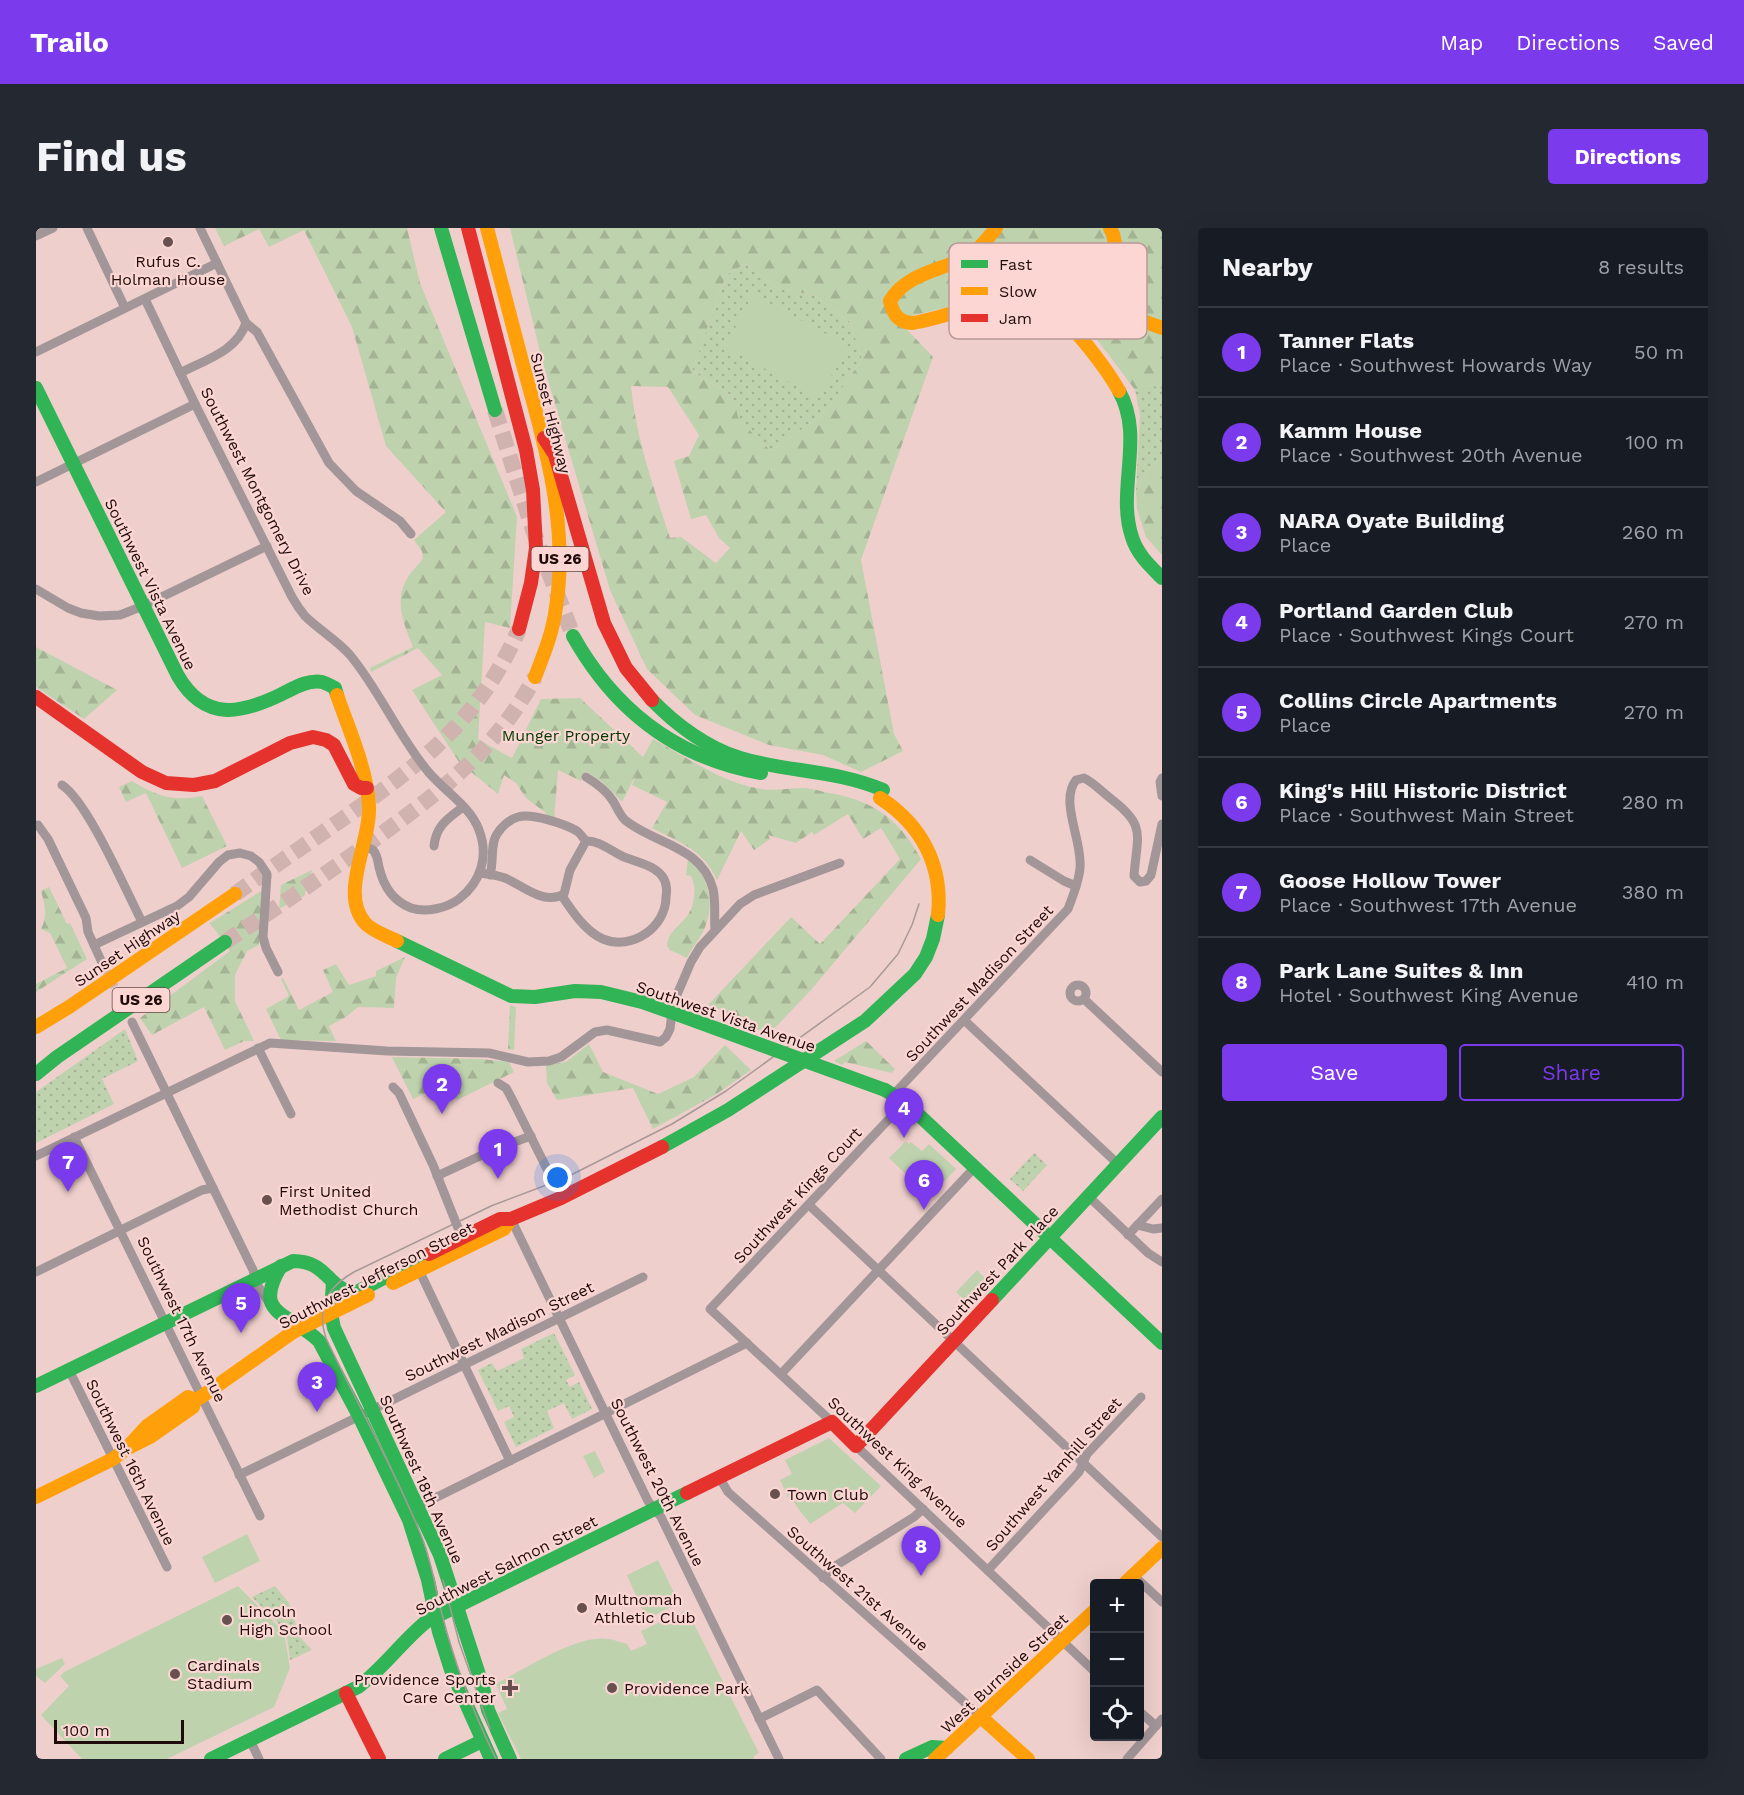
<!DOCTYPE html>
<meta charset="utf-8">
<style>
:root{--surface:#171b24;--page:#242831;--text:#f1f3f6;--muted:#9ea1a6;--line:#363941;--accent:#7c3aed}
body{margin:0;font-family:"Work Sans",sans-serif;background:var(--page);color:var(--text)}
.controls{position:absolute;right:18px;bottom:18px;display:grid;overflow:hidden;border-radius:6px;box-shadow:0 6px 24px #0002}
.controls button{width:54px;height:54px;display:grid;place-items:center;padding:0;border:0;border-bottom:2px solid var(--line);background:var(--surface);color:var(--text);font:30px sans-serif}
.scale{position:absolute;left:18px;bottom:15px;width:130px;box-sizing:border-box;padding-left:6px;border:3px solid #1f0b0a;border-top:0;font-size:16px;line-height:21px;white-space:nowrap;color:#1f0b0a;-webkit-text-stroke:4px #fbd6d3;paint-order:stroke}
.you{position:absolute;left:522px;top:950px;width:21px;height:21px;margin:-15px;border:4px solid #fff;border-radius:50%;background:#1a73e8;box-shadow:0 0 0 9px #1a73e833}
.badge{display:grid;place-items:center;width:39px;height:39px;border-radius:50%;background:var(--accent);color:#fff;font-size:20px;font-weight:700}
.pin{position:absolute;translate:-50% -50px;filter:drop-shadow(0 2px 3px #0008)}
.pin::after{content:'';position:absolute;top:32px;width:21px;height:18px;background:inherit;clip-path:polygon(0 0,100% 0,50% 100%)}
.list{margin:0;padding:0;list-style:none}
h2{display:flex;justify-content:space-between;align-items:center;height:78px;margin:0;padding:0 24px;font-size:26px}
h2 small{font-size:20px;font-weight:400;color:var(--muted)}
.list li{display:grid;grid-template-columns:39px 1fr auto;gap:18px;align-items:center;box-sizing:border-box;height:90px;padding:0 24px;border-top:2px solid var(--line)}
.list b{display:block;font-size:22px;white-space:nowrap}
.list p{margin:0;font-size:20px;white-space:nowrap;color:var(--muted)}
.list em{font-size:20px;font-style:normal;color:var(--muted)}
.actions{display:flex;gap:12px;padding:18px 24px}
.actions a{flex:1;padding:14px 0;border:2px solid var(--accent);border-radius:6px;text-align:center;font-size:21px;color:var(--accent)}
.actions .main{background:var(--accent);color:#fff}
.icon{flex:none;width:33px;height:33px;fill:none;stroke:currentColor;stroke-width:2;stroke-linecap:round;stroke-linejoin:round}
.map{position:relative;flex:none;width:1126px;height:1531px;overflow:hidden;border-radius:6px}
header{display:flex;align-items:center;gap:36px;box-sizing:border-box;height:84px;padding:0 30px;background:var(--accent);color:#fff}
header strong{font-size:28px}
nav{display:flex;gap:33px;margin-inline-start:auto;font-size:21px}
.intro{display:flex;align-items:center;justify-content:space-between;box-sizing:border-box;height:144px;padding:0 36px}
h1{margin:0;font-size:42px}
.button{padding:15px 27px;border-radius:6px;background:var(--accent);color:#fff;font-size:21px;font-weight:700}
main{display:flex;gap:36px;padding:0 36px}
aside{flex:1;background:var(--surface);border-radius:6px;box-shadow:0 6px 24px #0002}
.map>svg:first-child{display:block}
</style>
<header>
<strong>Trailo</strong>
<nav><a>Map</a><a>Directions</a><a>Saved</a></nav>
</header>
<div class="intro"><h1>Find us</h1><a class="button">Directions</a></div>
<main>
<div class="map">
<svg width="1126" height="1531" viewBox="0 0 1126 1531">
<defs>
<pattern id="grass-dots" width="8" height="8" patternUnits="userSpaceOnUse" patternTransform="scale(1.5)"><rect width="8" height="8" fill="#bfd2ae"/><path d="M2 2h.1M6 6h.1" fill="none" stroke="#a4b394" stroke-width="1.8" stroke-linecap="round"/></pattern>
<pattern id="forest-firs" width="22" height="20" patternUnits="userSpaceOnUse" patternTransform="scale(1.5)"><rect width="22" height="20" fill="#bfd2ae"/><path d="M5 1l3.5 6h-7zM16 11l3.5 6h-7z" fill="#a4b394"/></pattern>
</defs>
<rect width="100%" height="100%" fill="#efcfcc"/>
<!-- grass -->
<g fill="url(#grass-dots)">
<polygon points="709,36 743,61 778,67 814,94 826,131 790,184 735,223 702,192 696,168 656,143 690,47"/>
<polygon points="1117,157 1126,162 1126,229 1111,242 1100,264 1104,187 1099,162"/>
<polygon points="89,801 102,833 66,851 78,876 0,915 0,864"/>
<polygon points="998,925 1011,937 987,963 974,951"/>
<polygon points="518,1105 539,1147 530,1152 534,1159 543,1154 556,1181 536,1191 528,1175 511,1183 518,1200 480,1219 468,1194 478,1189 473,1178 462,1183 442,1142 456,1135 461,1143 488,1130 485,1121"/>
<polygon points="239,1358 253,1375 264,1409 276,1422 254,1432 250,1403 216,1369"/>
</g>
<!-- forest -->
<g fill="url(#forest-firs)" fill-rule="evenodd">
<path d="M179,0H371L384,55L481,289L474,400L449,394L442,511L476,530L505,471L544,470L607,529L617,511C650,529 684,553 720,560C736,564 750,560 766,560C773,560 781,562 788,564C835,571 862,589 885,631L775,762L735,804L705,799L688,783L672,777L755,689L784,716L864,631L845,600L827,611L812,586L778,607L776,604L760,615L732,607L734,611L718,622L705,603L681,652C668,622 643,614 616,600L631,574L596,557L600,546L586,574L565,553L550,543L545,553L522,542L518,593L510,591V585L490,570L480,555L468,547L462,566L423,534L376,462L406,447L382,420L335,444L334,440L377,419C368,396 357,372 372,349C376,342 383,337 387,330L386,323L378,312L410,284L350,218L316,99L268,2L233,19L223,1L188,18Z"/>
<path d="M474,0H1003L1001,4L1016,24L1043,2V0H1126V162L1117,157L1099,162C1081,138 1064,114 1044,92C1040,87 1035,79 1029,75C996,54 899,84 861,91L897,129L825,332L858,506L867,523L825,544L787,527L733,517L659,487L611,441L574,362L506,132ZM709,36L743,61L778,67L814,94L826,131L790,184L735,223L703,192L696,168L656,143L690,47ZM595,158L632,159L663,207L653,228L638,233L655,291L670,287L683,310L694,320L680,335L645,309L634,310C618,260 600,211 595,158Z"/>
<polygon points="1126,229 1126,327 1110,309 1101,281 1100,264 1111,242"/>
<polygon points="0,419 81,462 48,491 0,459"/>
<path d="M96,553C120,568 138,574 166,568L191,618L146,640L110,565L90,574L83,559Z"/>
<path d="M652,631C675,650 680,679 666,706C661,714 655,721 651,730L634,722L631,718C632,697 657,696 658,667C659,661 658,654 655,648L650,647Z"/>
<polygon points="276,642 268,668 243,681 245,657"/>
<path d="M13,659L31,696L34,695L51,731L0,764V756L31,740L14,705L5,701C12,687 9,677 5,663Z"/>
<polygon points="227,662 223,717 211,723 199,747 199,773 218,813 208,813 189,822 168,779 116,807 104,790 194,723 174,695"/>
<polygon points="369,729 360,750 358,780 322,779 310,789 293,798 300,813 245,812 230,781 253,768 245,751 247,750 263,782 297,764 287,742 300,736 313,757 340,748 340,743"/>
<polygon points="474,777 480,779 478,822 472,821"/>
<polygon points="830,813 859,841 856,845 809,834 806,837 798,833"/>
<polygon points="553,816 567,844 622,866 658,849 689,817 715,842 679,867 617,901 597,860 521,872 511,855 510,837 530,834"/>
<polygon points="356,829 445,831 473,834 478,844 421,872 412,854 377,871"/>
</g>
<!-- green -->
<g fill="#bfd2ae">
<path d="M1003,0H1043C1045,11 1039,18 1030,23L1021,19L1010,28L1005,26L1001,15L1003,12L1001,4Z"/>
<polygon points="717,66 812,118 783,170 689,119"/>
<polygon points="870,913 873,916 875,914 886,923 893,916 920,941 894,969 853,930"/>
<polygon points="941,1042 951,1052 930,1074 920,1064"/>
<path d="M793,1210L845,1258L819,1285L807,1275L774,1296C768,1287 762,1282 757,1272L754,1273L744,1252L756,1246L749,1232Z"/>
<polygon points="559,1223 569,1244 558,1250 547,1228"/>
<polygon points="211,1306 224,1333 179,1355 166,1329"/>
<polygon points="622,1332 643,1375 611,1391 604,1377 601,1379 600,1376 603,1374 591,1347"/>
<polygon points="202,1358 248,1404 254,1440 238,1479 131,1531 46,1531 5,1487 33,1458 24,1448 28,1444"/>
<path d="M651,1382L723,1525L718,1528V1531H485L462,1485L471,1481L460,1456C484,1443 533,1413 559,1411C570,1409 581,1413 591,1416L595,1423L611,1416L605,1403Z"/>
<polygon points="26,1430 29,1436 9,1455 0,1448 0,1441"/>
</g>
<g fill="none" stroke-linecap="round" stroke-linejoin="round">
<!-- street-tunnel -->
<polyline stroke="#d0b2af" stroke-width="9" stroke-dasharray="9 4.5" stroke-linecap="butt" points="68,739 91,784"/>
<!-- highway-tunnel -->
<g stroke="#d0b2af" stroke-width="16" stroke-dasharray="16 8" stroke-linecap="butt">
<polyline points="459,182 497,302 537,408"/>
<path d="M199,666C235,640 272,615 308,590C386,535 444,491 483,401"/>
<path d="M189,714C237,682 285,649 332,616C401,566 458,525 499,449"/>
</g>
<!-- street -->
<g stroke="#a29699" stroke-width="9">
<polyline points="51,0 89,80"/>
<polyline points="0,8 17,0"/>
<path d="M109,71L159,176L256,369C260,376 264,382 269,388C283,402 301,412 314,427C343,462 361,505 390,541C405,561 434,577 443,602C453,628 445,654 423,671C411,680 390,685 375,680C357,673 347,657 343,639C342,633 341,626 337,622C334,620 331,619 328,618"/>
<polyline points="210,95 221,104 293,235 320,263 364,293 375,306"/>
<polyline points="0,124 181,35"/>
<path d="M144,145C169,132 201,123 210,95L164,0"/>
<polyline points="0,254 159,176"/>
<polyline points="0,361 32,380 45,385 63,388 84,387 107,378 231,318"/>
<path d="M550,549C560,555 570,562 577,573C581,579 583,586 589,592C618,616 666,618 677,661C680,674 678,688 679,702"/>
<polyline points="1126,550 1124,554 1126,568"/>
<path d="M26,557C52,574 90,663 106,694"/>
<polyline points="2,597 12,611 50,690 52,704 68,739"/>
<path d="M398,618C400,598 411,591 427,579"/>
<polyline points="994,632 1028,653 1040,658"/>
<path d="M444,645C452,646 461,647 469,650C486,657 508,678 528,666L534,642L550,613C547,610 545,606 541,603C529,596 496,585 482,589C474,591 465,599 461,606C454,616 458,634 454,647"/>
<path d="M526,668C536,683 550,704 567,711C596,723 630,699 630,669C631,663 631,657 628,651C621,638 601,634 588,629C576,624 563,612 550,613"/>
<polyline points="58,717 141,678 153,669 183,634 192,627 204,625 215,628 223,634 231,646 227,709 230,720 242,744"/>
<circle cx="1042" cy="765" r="8"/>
<polyline points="1048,771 1126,844"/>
<polyline points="928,792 1082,936"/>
<polyline points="96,794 217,1042 220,1055 232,1073"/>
<polyline points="222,820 255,886"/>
<polyline points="462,855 470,860 476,871 511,941"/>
<polyline points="357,859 363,865 397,937 428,1015"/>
<path d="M858,866L1032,681C1037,668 1043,653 1044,640C1047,614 1023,573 1040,552L1048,550C1058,555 1065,563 1074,570C1111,598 1101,606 1098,648L1104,654L1110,653L1115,647L1126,596"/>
<polyline points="38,909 224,1288"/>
<polyline points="0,928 234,815 351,823 453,825 492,834 513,833 525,829 559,804 571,802 624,814 630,809 634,801 637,776 655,734 664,719 704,676 718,667 804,635"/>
<polyline points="401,948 459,921 495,908"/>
<polyline points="1052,968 1112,1025 1126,1034"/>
<polyline points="773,977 1126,1309"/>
<polyline points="475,991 612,1273 625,1289 743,1531"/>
<polyline points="1101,997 1117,1001 1126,1000"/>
<polyline points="1092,1007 1126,971"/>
<polyline points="383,1042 474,1233"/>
<polyline points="0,1044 166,962 177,960"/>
<polyline points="33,1142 131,1339"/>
<polyline points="745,1146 939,939"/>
<polyline points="796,1194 674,1081 869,874"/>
<polyline points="820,1218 1058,1443"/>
<polyline points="203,1247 607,1049"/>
<polyline points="683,1249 692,1264 945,1489"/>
<polyline points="377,1281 711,1115"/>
<polyline points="952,1342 1043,1244 1051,1226 1105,1169"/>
<polyline points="1097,1347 1126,1374"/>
<polyline points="787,1350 796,1340 878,1289 887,1281"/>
<polyline points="1104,1484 1120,1498"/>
<polyline points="723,1491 781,1462 845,1531"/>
<polyline points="214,1512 223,1531"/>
<polyline points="1091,1531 1126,1491"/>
</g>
<!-- fast -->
<g stroke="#30b455" stroke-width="14">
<polyline points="405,0 459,182"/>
<path d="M0,160L142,448C169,494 205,486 246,466C258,460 273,451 286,454C290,455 295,458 299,460L301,467"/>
<path d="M1083,163C1109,209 1080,262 1096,309C1101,326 1114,338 1126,350"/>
<path d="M537,408C579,483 640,530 725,545"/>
<path d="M616,472C639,496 671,520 704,530C751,544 801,542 847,562"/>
<polyline points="361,713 475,768 499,769 539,763 565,764 606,774 643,787"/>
<polyline points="0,846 21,829 189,714"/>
<polyline points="849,862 869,874 1126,1115"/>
<polyline points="626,919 692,882 829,793 879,746 890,729 897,711 902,687"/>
<path d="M245,1038C215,1088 253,1084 283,1113L323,1188L373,1292L392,1352L403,1404L415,1442L455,1531"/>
<polyline points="297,1054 295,1085 298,1100 404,1327 447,1459 452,1482 474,1531"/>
<polyline points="956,1072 1126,889"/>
<path d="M0,1158L257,1033C294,1033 291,1064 321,1064L393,1026"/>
<path d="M175,1531L322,1459C348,1440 366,1413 391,1393L651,1265"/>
<polyline points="409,1531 446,1513"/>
<polyline points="870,1531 896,1519 911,1520"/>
</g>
<!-- slow -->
<g stroke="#ff9f0a" stroke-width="14">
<path d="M451,0C463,46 475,91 487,137C509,215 533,298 520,379C517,404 508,426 499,449"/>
<path d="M960,0C953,9 944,21 934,27C907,43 871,44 854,73C857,86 862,94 876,95C900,92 924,81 948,77C1000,67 1023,81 1054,121C1065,135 1075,148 1083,163"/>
<polyline points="1074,0 1077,6 1092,75 1104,92 1126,100"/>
<path d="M301,467C313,502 331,541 333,578C335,614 303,665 329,695C336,703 351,708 361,713"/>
<path d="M844,570C886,597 907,638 902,687"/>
<polyline points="0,799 33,779 199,666"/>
<polyline points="357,1055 468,1001 475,991"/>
<polyline points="90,1221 111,1198 152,1169 159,1172 165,1169 257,1104 332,1067"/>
<polyline points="0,1269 77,1231 90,1221 114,1209 157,1179 159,1172"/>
<polyline points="1088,1356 1126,1320"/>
<polyline points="945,1489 992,1531"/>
<polyline points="899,1531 1058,1383"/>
</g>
<!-- jam -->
<g stroke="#e5322d" stroke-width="14">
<polyline points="432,0 490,222 497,262 500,320 495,355 483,401"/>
<polyline points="508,210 519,227 568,395 590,440 616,472"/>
<polyline points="0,469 106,544 130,555 158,557 179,553 254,515 277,509 290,512 298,517 318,556 325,560 331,560"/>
<polyline points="393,1026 464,991 475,991 525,970 626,919"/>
<polyline points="651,1265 796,1194 820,1218 956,1072"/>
<polyline points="310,1465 343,1531"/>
</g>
<!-- tram -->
<g stroke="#a89898" stroke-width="1.5">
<polyline points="407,1352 423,1414 454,1501"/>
<path d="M460,1531C437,1484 419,1437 406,1386C399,1360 396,1333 385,1307C358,1240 321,1176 290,1110C280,1080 291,1059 318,1044L455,978L529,950L636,896L690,863L834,759L862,726L876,697L883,676"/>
</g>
<!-- fast-bridge -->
<polyline stroke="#30b455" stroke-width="14" points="643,787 849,862"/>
</g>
<!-- markers -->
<g fill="#68504e" stroke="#fbd6d3" stroke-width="2">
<circle cx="132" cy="14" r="6"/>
<circle cx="231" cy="972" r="6"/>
<circle cx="739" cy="1266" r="6"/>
<circle cx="546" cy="1380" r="6"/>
<circle cx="191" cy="1392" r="6"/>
<circle cx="139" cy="1446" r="6"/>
<path d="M471 1451h6v6h6v6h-6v6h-6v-6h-6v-6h6z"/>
<circle cx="576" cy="1460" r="6"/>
</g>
<g text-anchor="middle" stroke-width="4.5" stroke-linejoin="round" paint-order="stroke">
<!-- shield labels -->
<g fill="#fbd6d3" stroke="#614846" stroke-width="1.5">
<rect x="495.5" y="319" width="57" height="24" rx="4.5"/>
<rect x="76.5" y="760" width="57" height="24" rx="4.5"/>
</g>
<g font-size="15" font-weight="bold" fill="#1f0b0a">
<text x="524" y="336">US 26</text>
<text x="105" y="777">US 26</text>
</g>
<!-- poi labels -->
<g font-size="16" fill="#1f0b0a" stroke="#fbd6d3" text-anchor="start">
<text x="132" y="39" text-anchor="middle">Rufus C.<tspan x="132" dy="18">Holman House</tspan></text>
<text x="243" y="969">First United<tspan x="243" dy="18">Methodist Church</tspan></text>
<text x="751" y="1272">Town Club</text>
<text x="558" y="1377">Multnomah<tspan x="558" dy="18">Athletic Club</tspan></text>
<text x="203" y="1389">Lincoln<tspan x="203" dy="18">High School</tspan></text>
<text x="151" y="1443">Cardinals<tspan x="151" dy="18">Stadium</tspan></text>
<text x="460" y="1457" text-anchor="end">Providence Sports<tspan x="460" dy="18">Care Center</tspan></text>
<text x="588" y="1466">Providence Park</text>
</g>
<!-- street labels -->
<g font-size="16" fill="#1f0b0a" stroke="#fbd6d3">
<text transform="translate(515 185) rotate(76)" y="6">Sunset Highway</text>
<text transform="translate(222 263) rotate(63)" y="6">Southwest Montgomery Drive</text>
<text transform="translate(115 356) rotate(64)" y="6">Southwest Vista Avenue</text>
<text transform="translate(91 720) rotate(-34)" y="6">Sunset Highway</text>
<text transform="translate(943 755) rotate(-47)" y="6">Southwest Madison Street</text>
<text transform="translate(690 788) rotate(19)" y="6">Southwest Vista Avenue</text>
<text transform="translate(761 967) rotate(-47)" y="6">Southwest Kings Court</text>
<text transform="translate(961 1042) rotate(-47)" y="6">Southwest Park Place</text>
<text transform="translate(340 1047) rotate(-27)" y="6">Southwest Jefferson Street</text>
<text transform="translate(146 1091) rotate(64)" y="6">Southwest 17th Avenue</text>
<text transform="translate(463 1103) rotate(-26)" y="6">Southwest Madison Street</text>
<text transform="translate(95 1234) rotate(64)" y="6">Southwest 16th Avenue</text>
<text transform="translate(862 1234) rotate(43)" y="6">Southwest King Avenue</text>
<text transform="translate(1017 1246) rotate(-49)" y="6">Southwest Yamhill Street</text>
<text transform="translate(386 1251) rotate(66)" y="6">Southwest 18th Avenue</text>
<text transform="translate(622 1254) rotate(63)" y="6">Southwest 20th Avenue</text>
<text transform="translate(470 1337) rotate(-27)" y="6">Southwest Salmon Street</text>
<text transform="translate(822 1360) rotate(41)" y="6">Southwest 21st Avenue</text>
<text transform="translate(968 1445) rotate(-43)" y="6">West Burnside Street</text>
</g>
<!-- park labels -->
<g font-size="16" fill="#003902" stroke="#fbd6d3">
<text x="530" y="513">Munger Property</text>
</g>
</g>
<!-- legend -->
<rect x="913" y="15" width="198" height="96" rx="9" fill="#fbd6d3" stroke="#b99997" stroke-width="1.5"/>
<rect x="925" y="32" width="27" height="8" fill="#30b455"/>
<rect x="925" y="59" width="27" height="8" fill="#ff9f0a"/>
<rect x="925" y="86" width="27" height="8" fill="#e5322d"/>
<g font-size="16" fill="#1f0b0a">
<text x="963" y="42">Fast</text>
<text x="963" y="69">Slow</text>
<text x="963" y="96">Jam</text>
</g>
</svg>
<div class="controls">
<button>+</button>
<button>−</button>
<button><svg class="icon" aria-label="locate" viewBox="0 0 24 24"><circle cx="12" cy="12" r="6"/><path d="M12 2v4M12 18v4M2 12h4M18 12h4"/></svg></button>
</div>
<div class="scale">100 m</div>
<div class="you"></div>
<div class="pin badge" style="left:462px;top:951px">1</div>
<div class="pin badge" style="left:406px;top:886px">2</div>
<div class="pin badge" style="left:281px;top:1184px">3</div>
<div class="pin badge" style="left:868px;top:910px">4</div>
<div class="pin badge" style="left:205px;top:1105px">5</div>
<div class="pin badge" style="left:888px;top:982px">6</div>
<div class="pin badge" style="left:32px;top:964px">7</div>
<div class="pin badge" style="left:885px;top:1348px">8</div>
</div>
<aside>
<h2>Nearby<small>8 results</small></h2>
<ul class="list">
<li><span class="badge">1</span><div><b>Tanner Flats</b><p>Place · Southwest Howards Way</p></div><em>50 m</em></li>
<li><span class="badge">2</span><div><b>Kamm House</b><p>Place · Southwest 20th Avenue</p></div><em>100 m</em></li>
<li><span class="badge">3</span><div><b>NARA Oyate Building</b><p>Place</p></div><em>260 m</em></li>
<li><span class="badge">4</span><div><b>Portland Garden Club</b><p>Place · Southwest Kings Court</p></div><em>270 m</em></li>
<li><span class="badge">5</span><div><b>Collins Circle Apartments</b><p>Place</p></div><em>270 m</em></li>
<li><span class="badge">6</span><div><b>King's Hill Historic District</b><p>Place · Southwest Main Street</p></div><em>280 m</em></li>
<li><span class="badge">7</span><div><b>Goose Hollow Tower</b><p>Place · Southwest 17th Avenue</p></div><em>380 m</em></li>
<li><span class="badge">8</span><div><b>Park Lane Suites &amp; Inn</b><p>Hotel · Southwest King Avenue</p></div><em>410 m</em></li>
</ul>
<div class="actions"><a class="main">Save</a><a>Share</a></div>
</aside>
</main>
